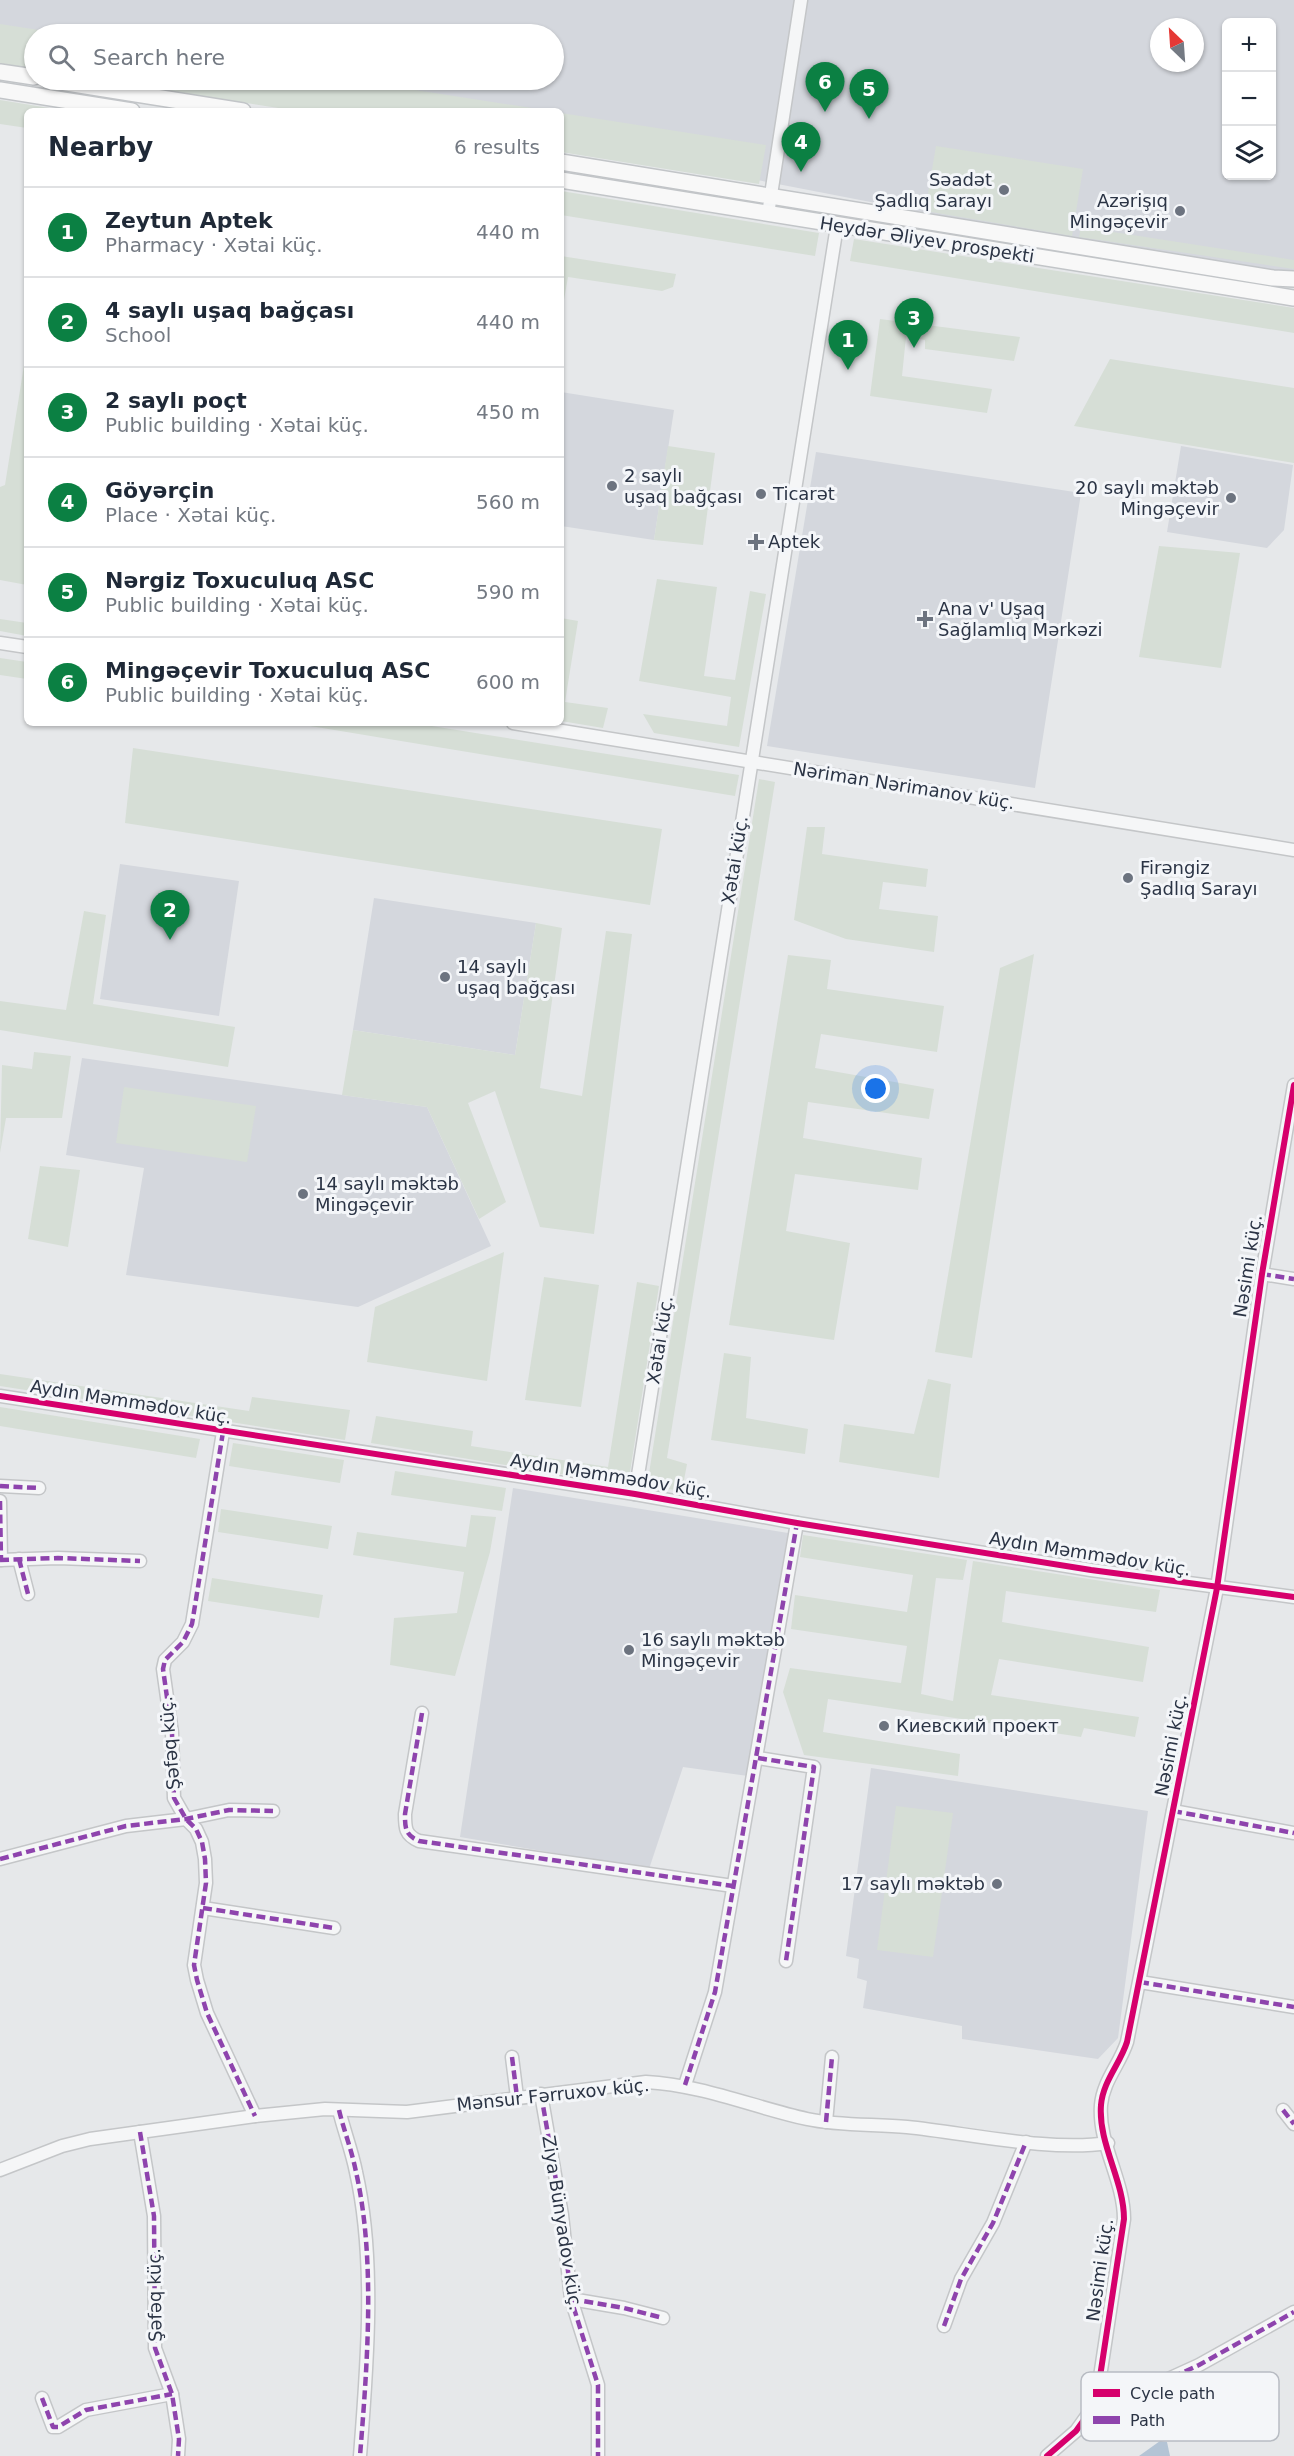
<!DOCTYPE html>
<meta charset="utf-8">
<style>
:root{--surface:#fff;--page:#f6f6f7;--text:#1f2937;--muted:#747a83;--line:#e0e1e3;--accent:#0b8043}
body{margin:0;font-family:"DejaVu Sans",sans-serif;background:var(--page);color:var(--text)}
.controls{position:absolute;right:18px;top:18px;display:grid;overflow:hidden;border-radius:9px;box-shadow:0 2px 4px #0004}
.controls button{width:54px;height:54px;display:grid;place-items:center;padding:0;border:0;border-bottom:2px solid var(--line);background:var(--surface);color:var(--text);font:30px sans-serif}
.compass{position:absolute;left:1150px;top:18px;width:54px;height:54px;border-radius:50%;background:var(--surface);box-shadow:0 2px 4px #0004;rotate:335deg}
.you{position:absolute;left:876px;top:1089px;width:21px;height:21px;margin:-15px;border:4px solid #fff;border-radius:50%;background:#1a73e8;box-shadow:0 0 0 9px #1a73e833}
.badge{display:grid;place-items:center;width:39px;height:39px;border-radius:50%;background:var(--accent);color:#fff;font-size:20px;font-weight:700}
.pin{position:absolute;translate:-50% -50px;filter:drop-shadow(0 2px 3px #0008)}
.pin::after{content:'';position:absolute;top:32px;width:21px;height:18px;background:inherit;clip-path:polygon(0 0,100% 0,50% 100%)}
.list{margin:0;padding:0;list-style:none}
h2{display:flex;justify-content:space-between;align-items:center;height:78px;margin:0;padding:0 24px;font-size:26px}
h2 small{font-size:20px;font-weight:400;color:var(--muted)}
.list li{display:grid;grid-template-columns:39px 1fr auto;gap:18px;align-items:center;box-sizing:border-box;height:90px;padding:0 24px;border-top:2px solid var(--line)}
.list b{display:block;font-size:22px;white-space:nowrap}
.list p{margin:0;font-size:20px;white-space:nowrap;color:var(--muted)}
.list em{font-size:20px;font-style:normal;color:var(--muted)}
.icon{flex:none;width:33px;height:33px;fill:none;stroke:currentColor;stroke-width:2;stroke-linecap:round;stroke-linejoin:round}
.map{position:relative;flex:none;width:1294px;height:2456px;overflow:hidden}
.search{position:absolute;background:var(--surface);box-shadow:0 2px 4px #0004;left:24px;top:24px;width:540px;height:66px;display:flex;align-items:center;gap:15px;box-sizing:border-box;padding:0 21px;border-radius:33px;color:var(--muted);font-size:22px}
.panel{position:absolute;background:var(--surface);box-shadow:0 2px 4px #0004;left:24px;top:108px;width:540px;height:618px;border-radius:9px}
.map>svg:first-child{display:block}
</style>
<div class="map">
<svg width="1294" height="2456" viewBox="0 0 1294 2456">
<rect width="100%" height="100%" fill="#e6e8ea"/>
<!-- built -->
<g fill="#d4d7dd" fill-rule="evenodd">
<path d="M0,0H1294V284L561,142V111H403L241,80H554V34L0,33ZM1226,22H1272V176H1226ZM1159,27H1195V63H1159Z"/>
<polygon points="561,392 674,410 654,540 561,526"/>
<polygon points="1181,446 1293,465 1284,530 1267,548 1167,532"/>
<polygon points="816,452 1081,493 1035,788 767,746"/>
<polygon points="120,864 239,881 219,1016 100,999"/>
<polygon points="374,898 536,923 515,1055 353,1030"/>
<polygon points="82,1058 427,1107 491,1246 358,1307 126,1275 144,1168 66,1155"/>
<polygon points="513,1488 788,1533 748,1776 683,1767 649,1869 460,1837"/>
<polygon points="871,1768 1148,1811 1118,2038 1098,2059 962,2039 962,2026 863,2008 867,1981 857,1978 859,1959 846,1956"/>
</g>
<!-- green -->
<g fill="#d6ded6">
<polygon points="0,24 65,34 34,34 34,70 0,64"/>
<polygon points="97,80 351,80 551,111 298,111"/>
<polygon points="0,100 68,111 27,111 27,128 0,124"/>
<polygon points="561,113 766,145 759,184 561,152"/>
<polygon points="936,146 1083,169 1072,236 925,211"/>
<polygon points="561,191 819,233 815,256 561,215"/>
<polygon points="1081,227 1294,260 1294,269 1079,237"/>
<polygon points="854,239 1294,308 1294,333 850,261"/>
<polygon points="561,256 676,274 673,287 662,291 568,277 561,317"/>
<polygon points="880,319 1020,337 1014,361 925,349 925,340 906,337 902,376 992,389 987,413 870,396"/>
<polygon points="27,346 27,585 0,580 0,487 5,485"/>
<polygon points="1110,359 1294,388 1294,463 1074,426"/>
<polygon points="668,446 715,453 703,545 654,540"/>
<polygon points="1159,546 1240,553 1221,668 1139,657"/>
<polygon points="657,579 717,587 704,676 735,680 750,591 766,594 739,747 654,733 643,714 727,726 731,697 639,681"/>
<polygon points="561,618 578,621 565,702 608,708 603,728 561,721"/>
<polygon points="0,619 27,623 27,636 0,631"/>
<polygon points="0,658 27,662 27,679 0,675"/>
<polygon points="292,723 413,723 739,775 735,796"/>
<polygon points="133,748 662,829 650,905 125,823"/>
<polygon points="759,779 775,782 667,1458 687,1464 682,1491 647,1486"/>
<polygon points="807,827 825,827 822,854 928,869 926,887 883,882 879,909 938,916 934,952 846,939 794,920"/>
<polygon points="84,911 106,915 93,1004 235,1027 228,1067 0,1030 0,1001 66,1010"/>
<polygon points="536,923 562,928 540,1088 582,1096 606,931 632,934 594,1234 540,1227 495,1091 468,1103 506,1202 479,1219 427,1107 342,1095 353,1030 515,1055"/>
<polygon points="1034,954 972,1358 935,1352 1000,968"/>
<polygon points="788,955 831,960 827,989 944,1006 937,1052 821,1034 815,1068 934,1089 929,1119 808,1102 803,1138 922,1158 918,1190 795,1174 786,1231 850,1243 834,1340 729,1325"/>
<polygon points="34,1052 71,1056 62,1118 6,1118 0,1153 2,1065 32,1069"/>
<polygon points="124,1087 256,1106 247,1162 116,1143"/>
<polygon points="40,1166 80,1170 68,1247 28,1239"/>
<polygon points="504,1252 487,1381 367,1362 375,1307"/>
<polygon points="544,1277 599,1285 581,1407 525,1400"/>
<polygon points="637,1282 659,1286 628,1485 371,1443 376,1416 473,1431 471,1446 608,1467"/>
<polygon points="724,1353 751,1357 746,1418 808,1429 805,1454 711,1440"/>
<polygon points="0,1374 249,1411 252,1397 350,1410 345,1440 0,1386"/>
<polygon points="928,1379 951,1384 939,1478 839,1462 844,1424 914,1434"/>
<polygon points="0,1407 200,1439 196,1458 0,1426"/>
<polygon points="233,1443 344,1460 340,1483 229,1466"/>
<polygon points="395,1471 506,1488 502,1511 391,1495"/>
<polygon points="221,1509 332,1526 328,1549 218,1532"/>
<polygon points="471,1515 496,1517 490,1552 455,1676 390,1665 394,1618 457,1613 464,1572 353,1555 357,1532 466,1547"/>
<polygon points="803,1535 967,1560 963,1580 936,1578 921,1694 953,1701 973,1561 1160,1590 1156,1612 1006,1591 1002,1622 1149,1647 1143,1682 999,1659 991,1695 1139,1717 1135,1737 1084,1728 1081,1737 828,1699 823,1732 960,1754 958,1776 804,1755 783,1692 790,1668 901,1683 907,1646 791,1629 795,1595 907,1612 913,1575 800,1557"/>
<polygon points="212,1578 323,1595 319,1618 208,1601"/>
<polygon points="896,1806 953,1813 933,1957 877,1950"/>
</g>
<!-- water -->
<polygon fill="#b4c4d5" points="1160,2441 1167,2442 1170,2456 1139,2456"/>
<g fill="none" stroke-linecap="round" stroke-linejoin="round">
<!-- minor casing -->
<g stroke="#c4c6c8" stroke-width="15">
<g id="minor">
<polyline points="768,214 801,0"/>
<polyline points="0,643 27,647"/>
<polyline points="513,723 1294,850"/>
<polyline points="1262,1274 1294,1279"/>
<polyline points="0,1396 635,1494 797,1523 1091,1570 1294,1597"/>
<polyline points="223,1432 192,1624 183,1642 165,1660 163,1669 172,1733 174,1798 186,1819 196,1829 202,1842 205,1859 206,1883 194,1965 197,1980 207,2013 255,2116"/>
<polyline points="0,1486 39,1488"/>
<polyline points="635,1494 837,226"/>
<polyline points="0,1501 1,1560"/>
<polyline points="19,1559 28,1594"/>
<polyline points="0,1560 58,1558 140,1561"/>
<path d="M422,1713L405,1814C405,1828 405,1835 419,1841L733,1886"/>
<polyline points="758,1758 814,1767 786,1961"/>
<polyline points="1173,1811 1294,1833"/>
<polyline points="0,1859 126,1826 186,1819 229,1810 273,1811"/>
<polyline points="203,1908 334,1928"/>
<polyline points="1140,1982 1294,2007"/>
<polyline points="512,2057 517,2097"/>
<polyline points="685,2085 715,1992 797,1523"/>
<polyline points="541,2094 562,2215 571,2299 598,2385 598,2456"/>
<path d="M339,2110C344,2131 352,2151 356,2172C376,2260 367,2367 360,2456"/>
<polyline points="1283,2110 1294,2124"/>
<polyline points="826,2122 832,2057"/>
<polyline points="140,2132 154,2216 155,2348 172,2394 179,2439 178,2456"/>
<path d="M0,2170L62,2146L90,2139L255,2116L325,2109L407,2112L646,2082C702,2085 753,2107 807,2119C839,2126 874,2124 907,2127C967,2133 1050,2152 1108,2143"/>
<polyline points="571,2299 624,2308 663,2318"/>
<polyline points="944,2326 961,2279 993,2223 1026,2142"/>
<polyline points="42,2398 53,2427 58,2427 86,2410 172,2394"/>
<polyline points="1096,2403 1153,2386 1199,2365 1294,2312"/>
<path d="M1047,2456L1076,2431L1096,2403L1124,2219C1124,2180 1098,2144 1101,2105C1103,2081 1120,2064 1127,2042L1217,1588L1262,1274L1294,1085"/>
</g>
</g>
<!-- major casing -->
<g stroke="#c2c5c8" stroke-width="18">
<g id="major">
<polyline points="0,72 34,77"/>
<polyline points="48,80 243,111"/>
<polyline points="0,90 132,111"/>
<polyline points="561,162 1273,278 1294,279"/>
<polyline points="561,180 1294,298"/>
</g>
</g>
<!-- minor -->
<use href="#minor" stroke="#f5f6f7" stroke-width="12"/>
<!-- major -->
<use href="#major" stroke="#f8f8f8" stroke-width="15"/>
<!-- quiet -->
<g stroke="#8e44ad" stroke-width="4.5" stroke-dasharray="9 4.5" stroke-linecap="butt">
<polyline points="1262,1274 1294,1279"/>
<polyline points="223,1432 192,1624 183,1642 165,1660 163,1669 172,1733 174,1798 186,1819 196,1829 202,1842 205,1859 206,1883 194,1965 197,1980 207,2013 255,2116"/>
<polyline points="0,1486 39,1488"/>
<polyline points="0,1501 1,1560"/>
<polyline points="19,1559 28,1594"/>
<polyline points="0,1560 58,1558 140,1561"/>
<path d="M422,1713L405,1814C405,1828 405,1835 419,1841L733,1886"/>
<polyline points="758,1758 814,1767 786,1961"/>
<polyline points="1173,1811 1294,1833"/>
<polyline points="0,1859 126,1826 186,1819 229,1810 273,1811"/>
<polyline points="203,1908 334,1928"/>
<polyline points="1140,1982 1294,2007"/>
<polyline points="512,2057 517,2097"/>
<polyline points="685,2085 715,1992 797,1523"/>
<polyline points="541,2094 562,2215 571,2299 598,2385 598,2456"/>
<path d="M339,2110C344,2131 352,2151 356,2172C376,2260 367,2367 360,2456"/>
<polyline points="1283,2110 1294,2124"/>
<polyline points="826,2122 832,2057"/>
<polyline points="140,2132 154,2216 155,2348 172,2394 179,2439 178,2456"/>
<polyline points="571,2299 624,2308 663,2318"/>
<polyline points="944,2326 961,2279 993,2223 1026,2142"/>
<polyline points="42,2398 53,2427 58,2427 86,2410 172,2394"/>
<polyline points="1096,2403 1153,2386 1199,2365 1294,2312"/>
</g>
<!-- cycleway casing -->
<g stroke="#f4f6f9" stroke-width="10">
<g id="cycleway">
<polyline points="0,1396 635,1494 797,1523 1091,1570 1294,1597"/>
<path d="M1047,2456L1076,2431L1096,2403L1124,2219C1124,2180 1098,2144 1101,2105C1103,2081 1120,2064 1127,2042L1217,1588L1262,1274L1294,1085"/>
</g>
</g>
<!-- cycleway -->
<use href="#cycleway" stroke="#d6006c" stroke-width="6"/>
</g>
<!-- markers -->
<g fill="#6c737f" stroke="#f4f6f9" stroke-width="2">
<circle cx="1004" cy="190" r="6"/>
<circle cx="1180" cy="211" r="6"/>
<circle cx="612" cy="486" r="6"/>
<circle cx="761" cy="494" r="6"/>
<circle cx="1231" cy="498" r="6"/>
<path d="M753 533h6v6h6v6h-6v6h-6v-6h-6v-6h6z"/>
<path d="M922 610h6v6h6v6h-6v6h-6v-6h-6v-6h6z"/>
<circle cx="1128" cy="878" r="6"/>
<circle cx="445" cy="977" r="6"/>
<circle cx="303" cy="1194" r="6"/>
<circle cx="629" cy="1650" r="6"/>
<circle cx="884" cy="1726" r="6"/>
<circle cx="997" cy="1884" r="6"/>
</g>
<g text-anchor="middle" stroke-width="6" stroke-linejoin="round" paint-order="stroke">
<!-- poi labels -->
<g font-size="18" fill="#2b3445" stroke="#f4f6f9" text-anchor="start">
<text x="992" y="186" text-anchor="end">Səadət<tspan x="992" dy="21">Şadlıq Sarayı</tspan></text>
<text x="1168" y="207" text-anchor="end">Azərişıq<tspan x="1168" dy="21">Mingəçevir</tspan></text>
<text x="624" y="482">2 saylı<tspan x="624" dy="21">uşaq bağçası</tspan></text>
<text x="1219" y="494" text-anchor="end">20 saylı məktəb<tspan x="1219" dy="21">Mingəçevir</tspan></text>
<text x="773" y="500">Ticarət</text>
<text x="768" y="548">Aptek</text>
<text x="938" y="615">Ana v' Uşaq<tspan x="938" dy="21">Sağlamlıq Mərkəzi</tspan></text>
<text x="1140" y="874">Firəngiz<tspan x="1140" dy="21">Şadlıq Sarayı</tspan></text>
<text x="457" y="973">14 saylı<tspan x="457" dy="21">uşaq bağçası</tspan></text>
<text x="315" y="1190">14 saylı məktəb<tspan x="315" dy="21">Mingəçevir</tspan></text>
<text x="641" y="1646">16 saylı məktəb<tspan x="641" dy="21">Mingəçevir</tspan></text>
<text x="896" y="1732">Киевский проект</text>
<text x="985" y="1890" text-anchor="end">17 saylı məktəb</text>
</g>
<!-- street labels -->
<g font-size="18" fill="#2b3445" stroke="#f4f6f9">
<text transform="translate(927 240) rotate(9)" y="6">Heydər Əliyev prospekti</text>
<text transform="translate(904 786) rotate(9)" y="6">Nəriman Nərimanov küç.</text>
<text transform="translate(735 860) rotate(-81)" y="6">Xətai küç.</text>
<text transform="translate(1248 1266) rotate(-81)" y="6">Nəsimi küç.</text>
<text transform="translate(660 1340) rotate(-81)" y="6">Xətai küç.</text>
<text transform="translate(131 1402) rotate(9)" y="6">Aydın Məmmədov küç.</text>
<text transform="translate(611 1476) rotate(9)" y="6">Aydın Məmmədov küç.</text>
<text transform="translate(1090 1554) rotate(9)" y="6">Aydın Məmmədov küç.</text>
<text transform="translate(170 1743) rotate(-95)" y="6">Şəfəq küç.</text>
<text transform="translate(1171 1745) rotate(-79)" y="6">Nəsimi küç.</text>
<text transform="translate(553 2095) rotate(-6)" y="6">Mənsur Fərruxov küç.</text>
<text transform="translate(562 2223) rotate(81)" y="6">Ziya Bünyadov küç.</text>
<text transform="translate(1100 2270) rotate(-82)" y="6">Nəsimi küç.</text>
<text transform="translate(155 2295) rotate(-91)" y="6">Şəfəq küç.</text>
</g>
</g>
<!-- legend -->
<rect x="1081" y="2372" width="198" height="69" rx="9" fill="#f4f6f9" stroke="#b8bcc3" stroke-width="1.5"/>
<rect x="1093" y="2389" width="27" height="8" fill="#d6006c"/>
<rect x="1093" y="2416" width="27" height="8" fill="#8e44ad"/>
<g font-size="16" fill="#2b3445">
<text x="1130" y="2399">Cycle path</text>
<text x="1130" y="2426">Path</text>
</g>
</svg>
<div class="controls">
<button>+</button>
<button>−</button>
<button><svg class="icon" aria-label="layers" viewBox="0 0 24 24"><path d="M12 4l9 5-9 5-9-5zM3 14l9 5 9-5"/></svg></button>
</div>
<svg class="compass" viewBox="-18 -18 36 36"><path d="M0-13l5 13h-10z" fill="#e53935"/><path d="M0 13l5-13h-10z" fill="#747a83"/></svg>
<div class="you"></div>
<div class="pin badge" style="left:848px;top:370px">1</div>
<div class="pin badge" style="left:170px;top:940px">2</div>
<div class="pin badge" style="left:914px;top:348px">3</div>
<div class="pin badge" style="left:801px;top:172px">4</div>
<div class="pin badge" style="left:869px;top:119px">5</div>
<div class="pin badge" style="left:825px;top:112px">6</div>
<div class="search"><svg class="icon" aria-label="search" viewBox="0 0 24 24"><circle cx="10" cy="10" r="6"/><path d="M15 15l6 6"/></svg>Search here</div>
<section class="panel">
<h2>Nearby<small>6 results</small></h2>
<ul class="list">
<li><span class="badge">1</span><div><b>Zeytun Aptek</b><p>Pharmacy · Xətai küç.</p></div><em>440 m</em></li>
<li><span class="badge">2</span><div><b>4 saylı uşaq bağçası</b><p>School</p></div><em>440 m</em></li>
<li><span class="badge">3</span><div><b>2 saylı poçt</b><p>Public building · Xətai küç.</p></div><em>450 m</em></li>
<li><span class="badge">4</span><div><b>Göyərçin</b><p>Place · Xətai küç.</p></div><em>560 m</em></li>
<li><span class="badge">5</span><div><b>Nərgiz Toxuculuq ASC</b><p>Public building · Xətai küç.</p></div><em>590 m</em></li>
<li><span class="badge">6</span><div><b>Mingəçevir Toxuculuq ASC</b><p>Public building · Xətai küç.</p></div><em>600 m</em></li>
</ul>
</section>
</div>
